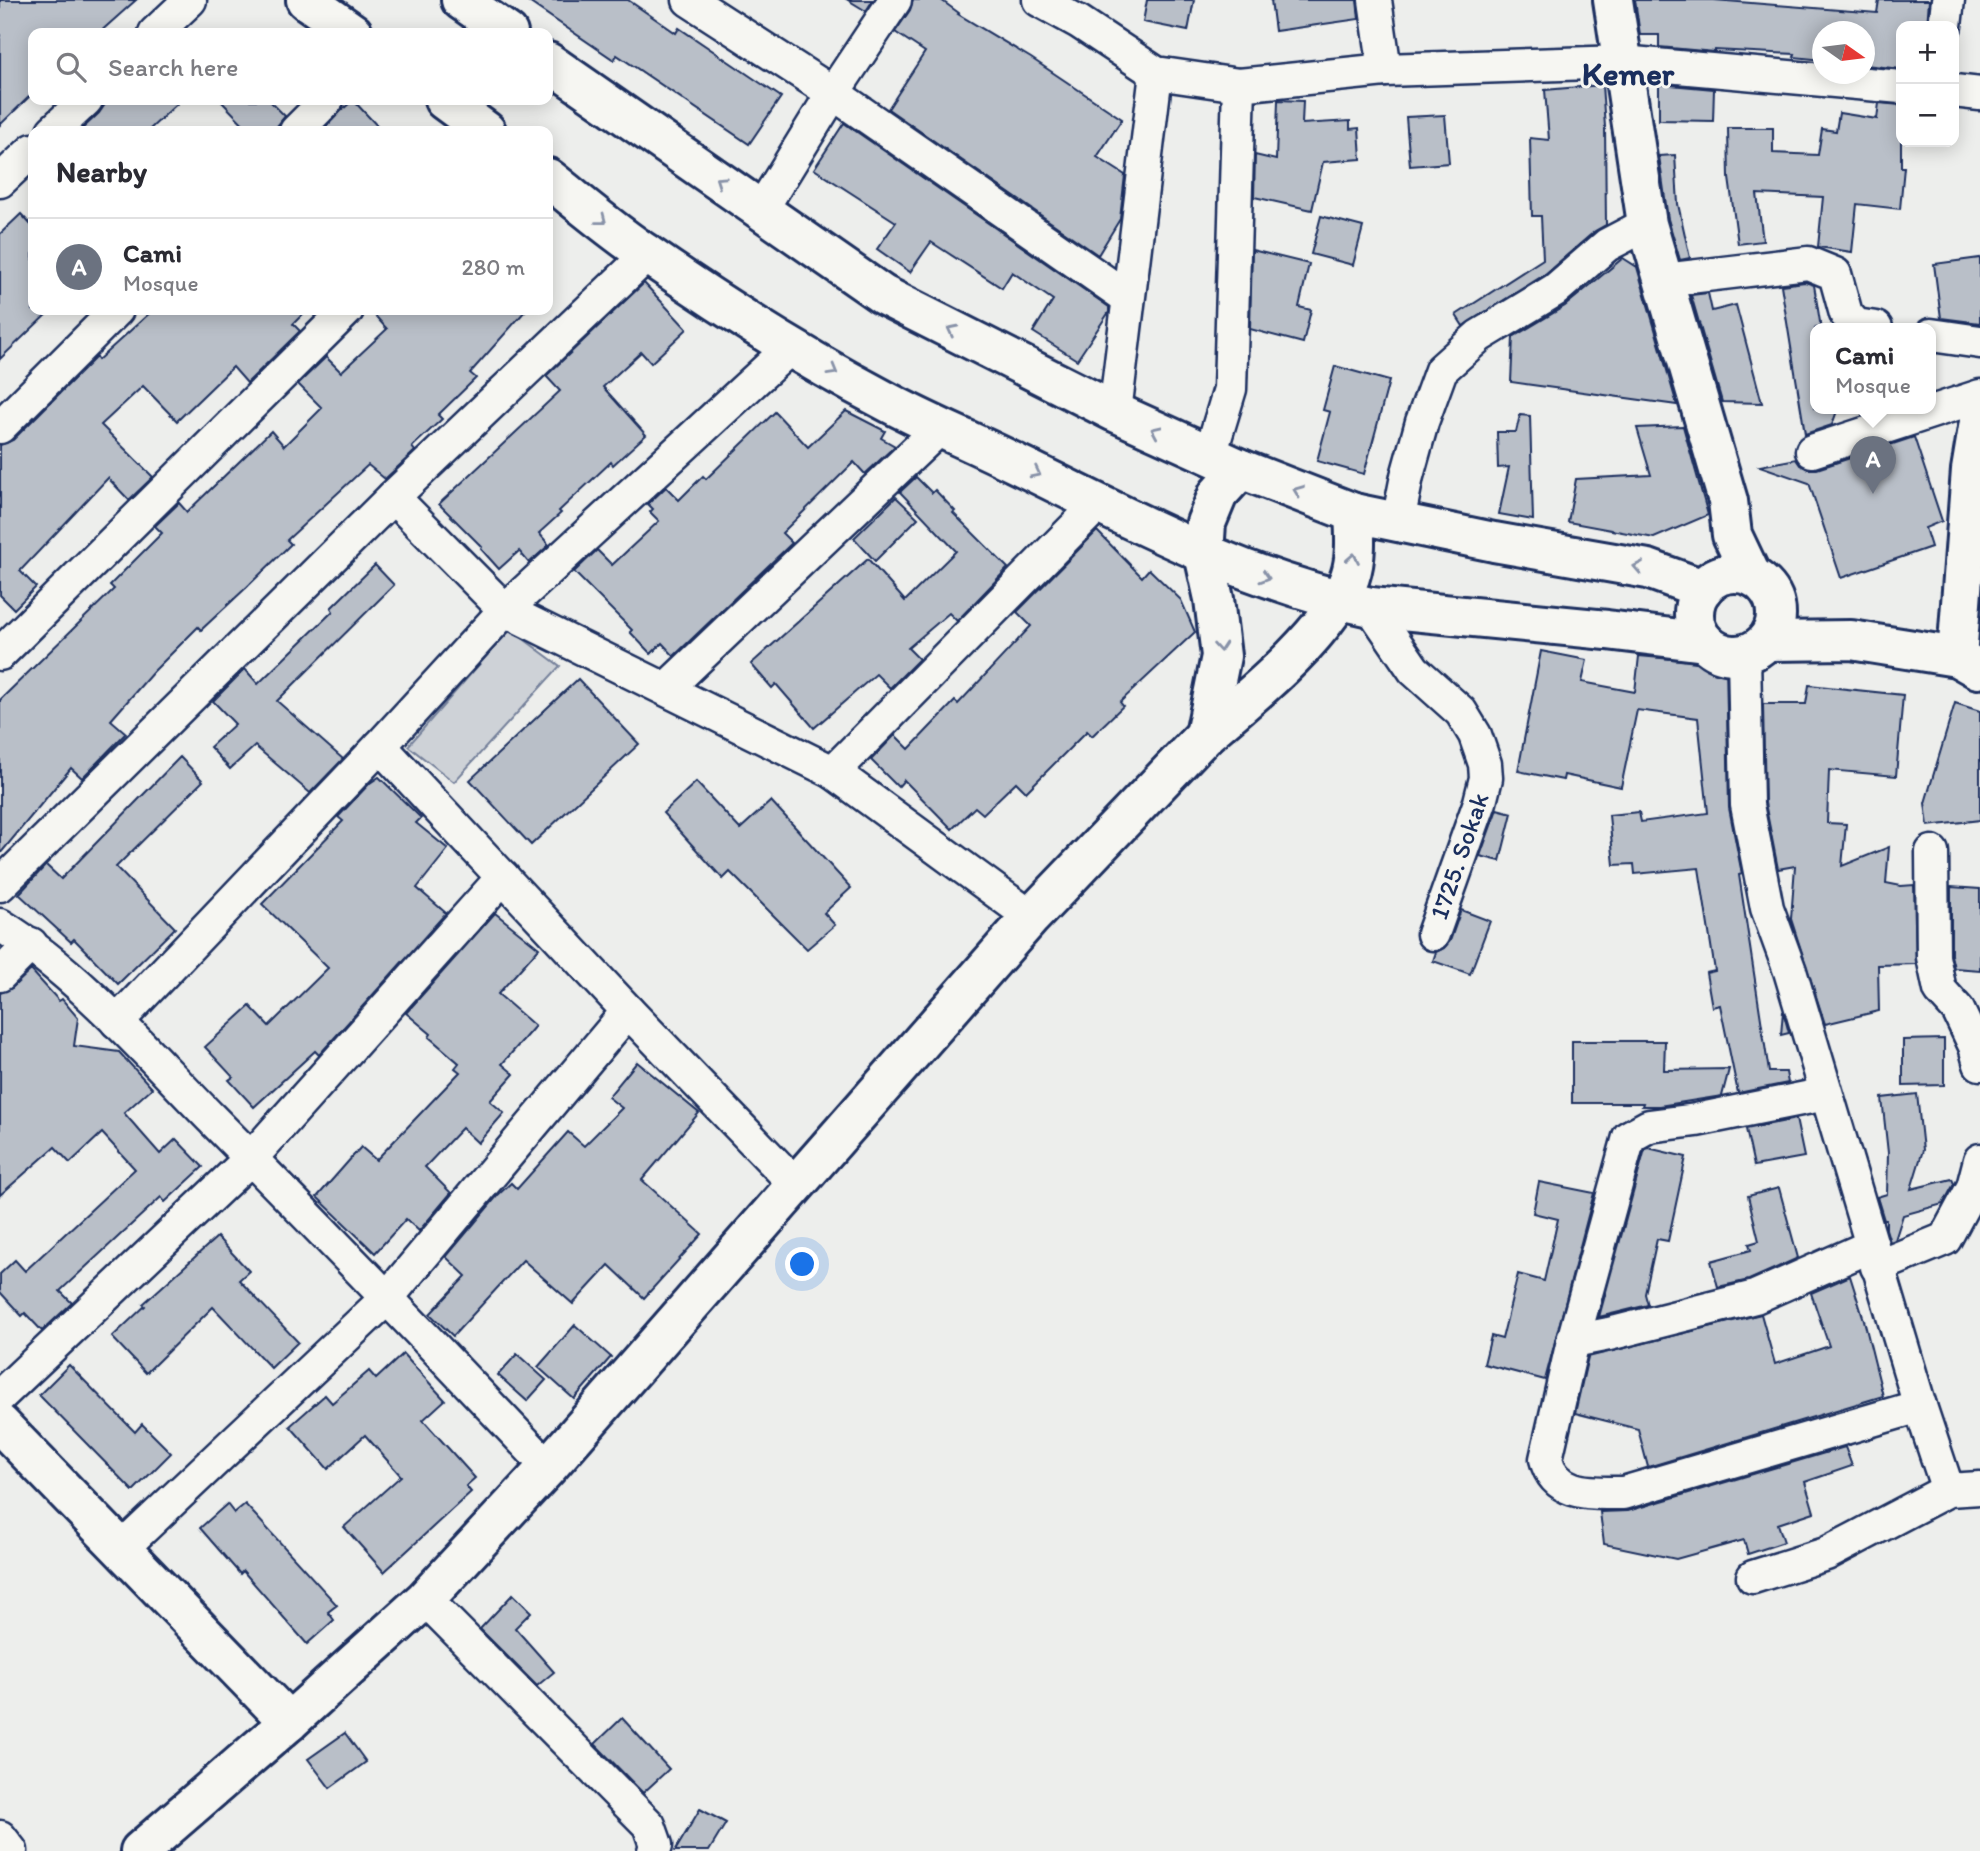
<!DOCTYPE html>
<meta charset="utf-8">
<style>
:root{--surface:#fff;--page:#f7f7f7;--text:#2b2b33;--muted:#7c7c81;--line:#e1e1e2;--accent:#d1495b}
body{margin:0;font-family:Itim,sans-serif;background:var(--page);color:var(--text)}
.controls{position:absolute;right:21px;top:21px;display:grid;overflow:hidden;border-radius:14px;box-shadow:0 4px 18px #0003}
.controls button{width:63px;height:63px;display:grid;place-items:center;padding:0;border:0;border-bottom:2px solid var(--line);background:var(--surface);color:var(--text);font:35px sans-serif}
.compass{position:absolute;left:1812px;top:21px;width:63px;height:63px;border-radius:50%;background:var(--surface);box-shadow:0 4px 18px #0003;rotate:104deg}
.you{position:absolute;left:803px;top:1265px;width:24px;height:24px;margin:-18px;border:5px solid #fff;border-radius:50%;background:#1a73e8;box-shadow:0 0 0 10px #1a73e833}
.badge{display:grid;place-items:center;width:46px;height:46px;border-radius:50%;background:var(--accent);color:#fff;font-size:23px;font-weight:700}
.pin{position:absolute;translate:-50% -58px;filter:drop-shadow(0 2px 4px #0008)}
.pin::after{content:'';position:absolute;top:37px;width:24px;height:21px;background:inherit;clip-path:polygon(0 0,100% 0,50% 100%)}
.popup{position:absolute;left:1810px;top:323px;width:126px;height:91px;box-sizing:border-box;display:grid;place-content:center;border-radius:14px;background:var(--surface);filter:drop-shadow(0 2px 5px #0005);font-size:23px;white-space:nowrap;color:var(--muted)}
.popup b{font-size:26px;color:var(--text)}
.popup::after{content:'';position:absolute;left:50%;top:100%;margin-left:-14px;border:14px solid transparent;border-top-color:var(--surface)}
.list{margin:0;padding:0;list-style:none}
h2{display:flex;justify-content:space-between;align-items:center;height:91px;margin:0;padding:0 28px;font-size:30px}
h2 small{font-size:23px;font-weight:400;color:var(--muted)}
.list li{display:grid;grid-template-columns:46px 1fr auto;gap:21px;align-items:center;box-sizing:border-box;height:98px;padding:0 28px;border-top:2px solid var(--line)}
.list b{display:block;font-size:26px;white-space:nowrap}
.list p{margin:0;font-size:23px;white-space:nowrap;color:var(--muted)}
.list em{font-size:23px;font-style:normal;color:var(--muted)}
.icon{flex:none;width:38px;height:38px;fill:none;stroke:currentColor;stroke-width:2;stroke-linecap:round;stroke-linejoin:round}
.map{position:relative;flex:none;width:1980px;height:1851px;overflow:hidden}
.search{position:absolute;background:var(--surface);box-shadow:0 4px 18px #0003;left:28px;top:28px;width:525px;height:77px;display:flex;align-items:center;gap:18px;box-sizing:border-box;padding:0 24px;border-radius:14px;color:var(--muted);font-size:26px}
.panel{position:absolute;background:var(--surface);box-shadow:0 4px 18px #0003;left:28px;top:126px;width:525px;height:189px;border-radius:14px}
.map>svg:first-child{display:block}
</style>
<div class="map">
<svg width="1980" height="1851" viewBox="0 0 1980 1851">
<rect width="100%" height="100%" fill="#edeeec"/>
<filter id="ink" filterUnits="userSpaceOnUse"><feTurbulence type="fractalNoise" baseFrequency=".0143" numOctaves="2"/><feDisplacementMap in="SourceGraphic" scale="14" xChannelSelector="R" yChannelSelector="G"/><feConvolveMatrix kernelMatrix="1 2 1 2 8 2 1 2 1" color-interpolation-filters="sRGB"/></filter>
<g filter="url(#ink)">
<!-- green -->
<polygon fill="#ced2d7" stroke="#74809a" stroke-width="2" points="510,629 560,666 454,782 408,746"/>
<!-- building -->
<g fill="#b9bfc8" stroke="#1b2f5e" stroke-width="2">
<polygon points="0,0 136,0 99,33 33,33 33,93 0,125"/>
<polygon points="526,0 628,0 676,33 679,28 781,97 749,144 617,55 614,60"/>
<polygon points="848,0 873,0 866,11"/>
<polygon points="913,0 941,0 959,13 958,14 1031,58 1122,119 1097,157 1125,175 1120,219 1098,255 888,109 925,52 895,32 910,10"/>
<polygon points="1147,0 1194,0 1188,31 1143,22"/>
<polygon points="1271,0 1357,0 1359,19 1275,31"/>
<polygon points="1635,0 1714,0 1877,13 1879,0 1929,0 1927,26 1901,26 1901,69 1865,65 1865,32 1823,32 1823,60 1794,57 1795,54 1715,50 1715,52 1659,47 1659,35 1640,35"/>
<polygon points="1659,84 1714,89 1713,121 1659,120"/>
<polygon points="1602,85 1605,127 1606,225 1595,231 1544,275 1463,326 1456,315 1543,259 1541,216 1532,216 1530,138 1549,140 1545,90"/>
<polygon points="108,100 181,100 148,131 80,131 99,113"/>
<polygon points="220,100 269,100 285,116 273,131 250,131"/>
<polygon points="353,100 382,131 322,131 341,111"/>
<polygon points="1278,100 1303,101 1302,124 1350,121 1350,129 1359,128 1361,159 1323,162 1312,210 1254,197 1255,155 1276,160"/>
<polygon points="1879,103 1901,105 1901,167 1904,167 1900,209 1857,204 1852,252 1818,247 1823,197 1757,194 1763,241 1738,244 1729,178 1728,128 1773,128 1773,153 1818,155 1822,129 1836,131 1839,113 1877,119"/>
<polygon points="1445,115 1449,163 1410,166 1406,117"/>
<polygon points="844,123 1109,307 1109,312 1077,360 1033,332 1053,300 1012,272 1002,288 931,242 910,272 877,249 896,222 814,169"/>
<polygon points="1675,155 1678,204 1690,258 1680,260 1668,219 1659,156"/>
<polygon points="21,214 33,227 33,310 51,310 0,359 0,234"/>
<polygon points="1321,216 1363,227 1353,265 1311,254"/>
<polygon points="1252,250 1309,264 1299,307 1311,310 1303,343 1250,329"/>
<polygon points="1623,258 1637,267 1677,405 1511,382 1513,337 1565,306"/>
<polygon points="1980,258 1980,323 1941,318 1934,264"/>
<polygon points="1805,282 1814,285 1821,328 1815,328 1815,408 1813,408 1838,408 1832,425 1805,434 1781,285"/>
<polygon points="644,283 687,329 651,363 641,352 603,387 646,435 613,465 611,462 559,511 561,513 539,533 549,545 529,563 519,551 499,569 481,549 482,547 439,504 560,391 546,376"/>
<polygon points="1708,293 1712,311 1736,305 1762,403 1722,402 1691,295"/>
<polygon points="153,310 307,310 293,324 300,331 247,383 233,367 177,421 143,386 101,425 153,477 129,500 108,478 20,571 36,587 14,609 0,595 0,445 13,440 96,357 98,360"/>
<polygon points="370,310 526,310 470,373 476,378 438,415 442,419 412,447 415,451 385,479 368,465 287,540 291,544 247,587 201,630 198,627 153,672 111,720 126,733 82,778 71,768 0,854 0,700 114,589 110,585 162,533 155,526 179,503 187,512 271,431 284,446 322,408 298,384 326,357 341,372 387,329"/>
<polygon points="1335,366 1389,381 1364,474 1317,461 1330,412 1323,410"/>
<polygon points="846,411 885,431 881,438 895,446 865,474 854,462 782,533 792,543 674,656 662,643 651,654 630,632 632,630 574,572 597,550 612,565 659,521 650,512 653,509 648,504 666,487 679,500 703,476 706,479 775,412 808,447"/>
<polygon points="1520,415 1530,416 1533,520 1499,514 1509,467 1498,468 1497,432 1516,432"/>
<polygon points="1683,426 1708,515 1654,538 1568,522 1576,479 1651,475 1637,428"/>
<polygon points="1914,437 1942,521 1925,528 1931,547 1841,578 1809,483 1760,466 1796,459 1800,465 1808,469 1817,469"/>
<polygon points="916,477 932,493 935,490 955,511 953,513 1008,568 957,621 949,613 908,648 919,659 890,688 876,674 814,728 776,684 772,688 751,664 868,559 905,601 956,551 900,492"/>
<polygon points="896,497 918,518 875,561 854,538"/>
<polygon points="1097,531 1142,577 1149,569 1181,600 1195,632 1120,702 1123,706 1092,736 1087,731 1026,792 1016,782 983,814 975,807 952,829 904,780 898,787 871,760 895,735 909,749 955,701 958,704 1031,626 1017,612"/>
<polygon points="375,565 394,585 277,701 343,759 310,793 255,746 230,769 210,747 235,724 213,701 245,669 258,684 333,611 331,608"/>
<polygon points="1541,651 1587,660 1582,682 1635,692 1639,656 1726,664 1729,808 1742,874 1739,875 1769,1072 1786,1072 1788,1083 1738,1093 1720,1005 1712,1007 1706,973 1715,971 1699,868 1635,874 1634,864 1614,865 1609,815 1639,812 1641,822 1708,813 1698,718 1637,710 1621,787 1564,775 1563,780 1518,771"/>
<polygon points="578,679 639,744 531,845 470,780"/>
<polygon points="1809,685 1903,695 1896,776 1829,770 1827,823 1846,824 1842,866 1889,847 1886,883 1901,886 1914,885 1916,964 1878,965 1879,1011 1825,1024 1791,919 1795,866 1778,869 1765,803 1763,704 1806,704"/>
<polygon points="1955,703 1980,711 1980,820 1928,826 1925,803"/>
<polygon points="180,757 203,781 116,867 175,928 118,984 74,939 71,942 19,894 46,865 61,879"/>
<polygon points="379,777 421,818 416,823 448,849 417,888 446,913 319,1055 315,1051 254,1107 229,1080 233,1077 205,1047 250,1006 269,1026 328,968 262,904 343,821 338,817 370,783"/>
<polygon points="696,782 740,829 771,801 851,888 824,913 835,925 807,949 730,872 723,879 663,813"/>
<polygon points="1497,809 1512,813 1500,861 1480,856"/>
<polygon points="1951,887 1980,889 1980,970 1954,968 1951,955"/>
<polygon points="1461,910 1490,921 1470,974 1433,961 1436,952 1444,948 1450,941"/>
<polygon points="495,913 539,948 498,994 535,1026 502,1064 514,1074 490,1101 504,1113 478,1143 462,1128 425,1167 451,1193 419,1231 406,1219 375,1253 317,1197 361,1147 376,1160 460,1072 455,1068 459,1063 429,1037 431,1034 406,1013"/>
<polygon points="31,970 59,1001 62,999 78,1018 74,1046 119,1052 152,1088 124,1113 160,1154 176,1139 203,1167 165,1202 161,1197 60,1291 72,1303 42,1331 25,1313 22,1316 0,1292 0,1274 15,1260 25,1271 135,1169 102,1133 70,1163 55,1147 0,1195 0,993 12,988"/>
<polygon points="1783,1011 1789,1033 1781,1035"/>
<polygon points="1944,1039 1944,1085 1903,1086 1903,1040"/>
<polygon points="1572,1041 1665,1041 1664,1070 1729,1069 1722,1096 1659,1106 1642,1106 1643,1103 1572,1103"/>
<polygon points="637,1062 699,1113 642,1180 702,1234 644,1298 609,1265 573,1304 523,1260 453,1336 430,1314 466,1276 446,1257 498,1195 511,1183 517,1189 568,1132 584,1146 622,1108 608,1097"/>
<polygon points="1917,1094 1923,1150 1911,1189 1952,1179 1954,1184 1943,1204 1903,1215 1895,1240 1890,1242 1886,1229 1886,1220 1884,1220 1877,1197 1887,1194 1888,1153 1882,1098"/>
<polygon points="1796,1119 1804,1157 1754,1166 1746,1129"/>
<polygon points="1648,1148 1686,1157 1668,1241 1657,1239 1645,1294 1648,1305 1599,1317 1645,1149"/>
<polygon points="1539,1182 1594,1193 1545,1380 1484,1364 1491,1336 1502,1339 1518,1274 1544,1281 1558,1219 1533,1213"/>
<polygon points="1779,1188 1798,1258 1749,1280 1718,1287 1711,1261 1751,1250 1749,1244 1759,1241 1748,1196"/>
<polygon points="217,1237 249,1271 239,1280 298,1342 271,1368 213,1307 146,1373 112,1337 145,1306 143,1304"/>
<polygon points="1850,1276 1864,1320 1883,1396 1648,1467 1638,1429 1575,1413 1588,1357 1761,1314 1775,1364 1829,1346 1811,1293"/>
<polygon points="575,1325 611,1357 574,1399 538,1367"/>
<polygon points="403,1354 445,1400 423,1420 475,1478 466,1486 471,1492 384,1572 344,1527 401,1476 365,1435 328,1469 290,1426 325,1395 332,1403 369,1371 376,1379"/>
<polygon points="517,1354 546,1380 527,1401 498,1375"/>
<polygon points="69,1365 135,1432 142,1424 171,1453 133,1491 39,1395"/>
<polygon points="1845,1447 1852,1466 1805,1482 1814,1512 1778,1524 1784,1542 1748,1554 1744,1540 1676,1559 1604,1544 1600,1512 1628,1511"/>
<polygon points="227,1504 234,1513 245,1504 337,1605 328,1612 334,1620 307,1644 243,1571 240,1574 200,1528"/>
<polygon points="513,1594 531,1612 515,1628 554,1672 537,1686 480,1629"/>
<polygon points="622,1718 669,1769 643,1793 595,1744"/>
<polygon points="345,1733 366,1762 330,1788 308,1759"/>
<polygon points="700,1809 726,1823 709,1851 675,1851"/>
</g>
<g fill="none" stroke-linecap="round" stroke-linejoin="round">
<!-- street casing -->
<g stroke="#1b2f5e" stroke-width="37">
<g id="street">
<polyline points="689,0 833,93 1128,298"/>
<polyline points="1039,0 1079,22 1156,73 1239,85 1385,70 1622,62 1901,87"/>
<polyline points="1375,0 1385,70"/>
<polyline points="1945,26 1948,0"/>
<polyline points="155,33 190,0"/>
<polyline points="1954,91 1980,94"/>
<polyline points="53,131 86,100"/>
<polyline points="296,131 327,100"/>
<polyline points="0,181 33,150"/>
<polyline points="761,210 833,93 895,0"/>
<polyline points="1664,280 1808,263 1835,274 1846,314 1856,325 1876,328"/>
<polyline points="1931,335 1980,342"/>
<polyline points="1115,412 1156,73"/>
<polyline points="0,427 117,310"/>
<polyline points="1812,451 1980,396"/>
<polyline points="1210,455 1230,389 1239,85"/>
<polyline points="393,497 505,610 833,772 1031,917"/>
<polyline points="1398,522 1407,476 1422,422 1441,370 1479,336 1555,290 1607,245 1647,224"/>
<polyline points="1371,607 1414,670 1461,712 1475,735 1485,764 1486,778 1480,802 1433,934"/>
<polyline points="0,654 347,310"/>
<polyline points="1744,654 1747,805 1767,908 1790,971 1920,1406 1948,1490"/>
<polyline points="667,688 939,429"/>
<polyline points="380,746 628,1011 795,1184"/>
<polyline points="833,772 1097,505"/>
<polyline points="1932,852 1933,957 1940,990 1958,1010 1975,1046 1980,1064"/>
<polyline points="0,885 393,497 647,255"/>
<path d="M0,925C78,973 146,1052 210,1117C324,1232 437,1349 548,1467"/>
<polyline points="0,975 31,944"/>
<polyline points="117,1022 380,746 505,610 791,347"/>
<path d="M1826,1094L1696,1120L1649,1126L1629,1137L1573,1341L1546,1459C1555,1496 1591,1493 1623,1493L1920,1406"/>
<polyline points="1877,1267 1945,1239 1973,1187 1980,1160"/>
<polyline points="1573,1341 1609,1334 1755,1297 1871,1246"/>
<polyline points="0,1396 251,1158 503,877"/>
<polyline points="120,1550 387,1298 628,1011"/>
<polyline points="1753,1577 1826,1554 1948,1490 1980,1488"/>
<polyline points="425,1599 649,1825 656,1845 654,1851"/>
<polyline points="0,1837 11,1851"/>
</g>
</g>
<!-- secondary casing -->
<g stroke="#1b2f5e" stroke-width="44">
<g id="secondary">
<polyline points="306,0 353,33"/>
<polyline points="461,0 508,33"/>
<polyline points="1613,0 1647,224 1728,501 1732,535 1751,575"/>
<polyline points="548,62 883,295 1115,412 1241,469 1354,513 1494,542 1648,569 1703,589"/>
<polyline points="444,100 486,131"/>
<path d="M548,178C581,204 613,232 648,255C723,307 802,357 882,399C926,423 971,441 1015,463C1132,520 1243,580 1371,607L1607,630L1705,642"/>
<path d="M1241,469L1218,494L1206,523L1204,554L1214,599L1221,656L1205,735C1249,698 1331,632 1350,577C1357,556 1355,534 1354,513"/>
<circle cx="1735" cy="614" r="41"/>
<polyline points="1767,641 1851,640 1957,657 1978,669"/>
<polyline points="1957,657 1971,470 1980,416"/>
<polyline points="0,1424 289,1722"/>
<polyline points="140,1851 289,1722 425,1599 548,1467 1031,917 1205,735"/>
</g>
</g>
<!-- street -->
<use href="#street" stroke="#f6f6f2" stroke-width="32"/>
<!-- secondary -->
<use href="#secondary" stroke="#f6f6f2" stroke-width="38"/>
</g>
<!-- one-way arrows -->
<defs><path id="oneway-chevron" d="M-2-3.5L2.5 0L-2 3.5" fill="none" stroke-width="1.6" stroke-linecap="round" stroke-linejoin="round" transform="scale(1.75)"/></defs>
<g stroke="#8892a8">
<use href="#oneway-chevron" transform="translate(720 181) rotate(-146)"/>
<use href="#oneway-chevron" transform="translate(602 220) rotate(38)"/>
<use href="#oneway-chevron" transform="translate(952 330) rotate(-153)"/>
<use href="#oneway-chevron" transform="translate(833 371) rotate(30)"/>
<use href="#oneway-chevron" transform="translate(1156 431) rotate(-156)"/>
<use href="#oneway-chevron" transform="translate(1036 473) rotate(27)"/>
<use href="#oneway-chevron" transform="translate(1298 491) rotate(-159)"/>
<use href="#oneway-chevron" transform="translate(1353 558) rotate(-80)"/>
<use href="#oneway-chevron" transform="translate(1638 567) rotate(-169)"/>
<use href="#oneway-chevron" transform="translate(1265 577) rotate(17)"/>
<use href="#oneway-chevron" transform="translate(1220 647) rotate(85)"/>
</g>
</g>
<g text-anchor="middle" stroke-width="6" stroke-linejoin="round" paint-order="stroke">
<!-- street labels -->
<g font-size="26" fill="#1b2f5e" stroke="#f6f6f2">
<text transform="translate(1459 856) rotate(-71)" y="9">1725. Sokak</text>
</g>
<!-- district labels -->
<g font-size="33" font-weight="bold" fill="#1b2f5e" stroke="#f6f6f2">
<text x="1628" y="85">Kemer</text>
</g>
</g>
</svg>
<div class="controls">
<button>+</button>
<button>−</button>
</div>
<svg class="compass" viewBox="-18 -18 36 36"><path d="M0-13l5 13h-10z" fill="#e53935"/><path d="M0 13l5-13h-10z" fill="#7c7c81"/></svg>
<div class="you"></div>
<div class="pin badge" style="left:1873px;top:494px;background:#6b7280">A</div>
<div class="popup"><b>Cami</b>Mosque</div>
<div class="search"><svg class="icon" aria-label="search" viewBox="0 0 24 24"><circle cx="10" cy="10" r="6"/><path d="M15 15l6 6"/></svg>Search here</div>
<section class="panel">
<h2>Nearby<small></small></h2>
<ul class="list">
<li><span class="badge" style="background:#6b7280">A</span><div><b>Cami</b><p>Mosque</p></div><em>280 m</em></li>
</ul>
</section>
</div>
